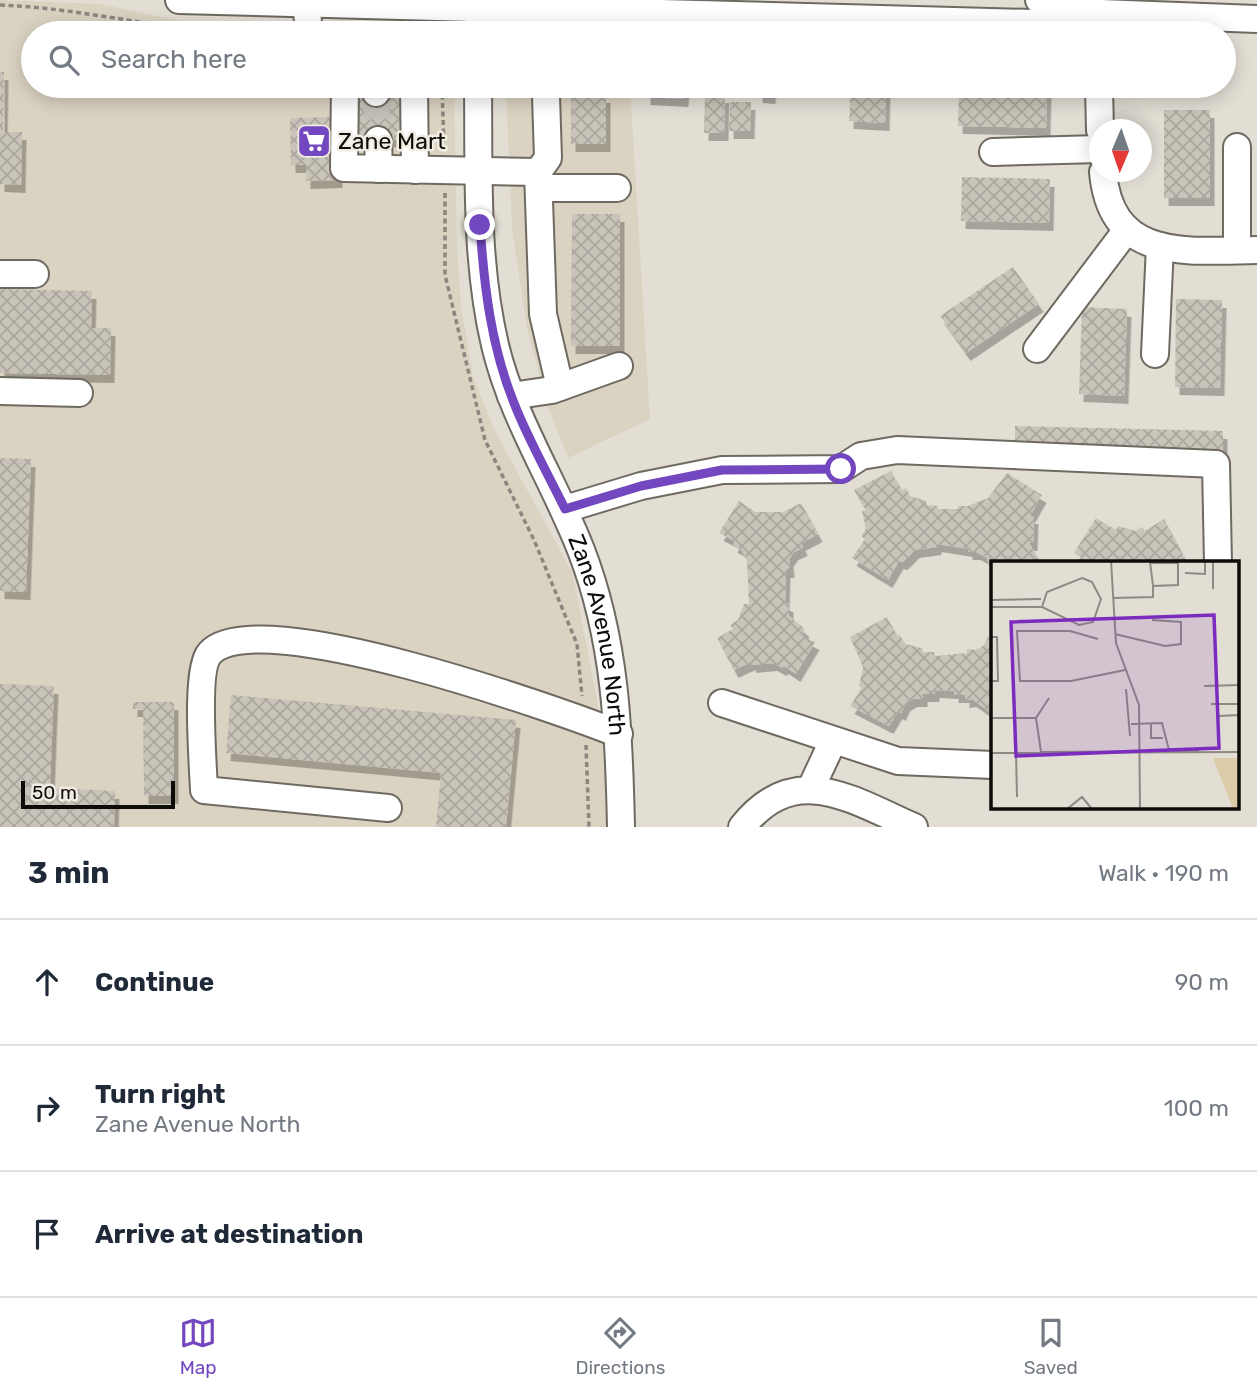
<!DOCTYPE html>
<meta charset="utf-8">
<style>
:root{--surface:#fff;--page:#f6f6f7;--text:#1f2937;--muted:#747a83;--line:#e0e1e3;--accent:#7347bf}
body{margin:0;font-family:Rubik,sans-serif;background:var(--page);color:var(--text)}
.compass{position:absolute;left:1089px;top:119px;width:63px;height:63px;border-radius:50%;background:var(--surface);box-shadow:0 4px 18px #0003;rotate:182deg}
.scale{position:absolute;left:21px;bottom:18px;width:154px;box-sizing:border-box;padding-left:7px;border:4px solid #0e0c09;border-top:0;font-size:19px;line-height:24px;white-space:nowrap;color:#0e0c09;-webkit-text-stroke:5px #f1ece1;paint-order:stroke}
.stop{position:absolute;width:21px;height:21px;margin:-16px;border:5px solid #7347bf;border-radius:50%;background:#fff}
.stop.end{background:#7347bf;border-color:#fff;box-shadow:0 2px 7px #0008}
.list{margin:0;padding:0;list-style:none}
h2{display:flex;justify-content:space-between;align-items:center;height:91px;margin:0;padding:0 28px;font-size:30px}
h2 small{font-size:23px;font-weight:400;color:var(--muted)}
.list li{display:grid;grid-template-columns:46px 1fr auto;gap:21px;align-items:center;box-sizing:border-box;height:126px;padding:0 28px;border-top:2px solid var(--line)}
.list b{display:block;font-size:26px;white-space:nowrap}
.list p{margin:0;font-size:23px;white-space:nowrap;color:var(--muted)}
.list em{font-size:23px;font-style:normal;color:var(--muted)}
.icon{flex:none;width:38px;height:38px;fill:none;stroke:currentColor;stroke-width:2;stroke-linecap:round;stroke-linejoin:round}
.map{position:relative;flex:none;width:1257px;height:827px;overflow:hidden}
.search{position:absolute;background:var(--surface);box-shadow:0 4px 18px #0003;left:21px;right:21px;top:21px;height:77px;display:flex;align-items:center;gap:18px;box-sizing:border-box;padding:0 24px;border-radius:38px;color:var(--muted);font-size:26px}
.sheet{height:469px;background:var(--surface)}
nav{display:flex;justify-content:space-around;align-items:center;box-sizing:border-box;height:98px;border-top:2px solid var(--line);background:var(--surface);font-size:19px;color:var(--muted)}
nav a{display:grid;justify-items:center;gap:4px}
nav .on{color:var(--accent)}
.map>svg:first-child{display:block}
</style>
<div class="map">
<svg width="1257" height="827" viewBox="0 0 1257 827">
<defs>
<pattern id="building-cross-hatch" width="8" height="8" patternUnits="userSpaceOnUse" patternTransform="scale(1.75)"><rect width="8" height="8" fill="#c9c4b9"/><path d="M0 0l8 8M0 8l8-8" fill="none" stroke="#aba79e"/></pattern>
<filter id="shadow"><feDropShadow dx="4.5" dy="8" stdDeviation="0" flood-color="#0004"/></filter>
</defs>
<rect width="100%" height="100%" fill="#e3ded4"/>
<!-- built -->
<g fill="#dbd3c2">
<polygon points="0,0 100,4 195,24 433,29 444,33 33,33 33,86 454,86 457,248 461,306 473,376 494,429 573,574 605,743 606,827 0,827"/>
<polygon points="506,86 630,86 650,419 568,458 548,407 527,328 512,228"/>
</g>
<!-- building -->
<g fill="url(#building-cross-hatch)" filter="url(#shadow)">
<polygon points="0,72 4,72 3,132 22,132 21,185 0,184"/>
<polygon points="646,86 685,86 684,99 646,97"/>
<polygon points="753,86 772,86 771,96 758,95 758,88"/>
<polygon points="851,86 886,86 885,123 849,121"/>
<polygon points="959,86 1047,86 1046,128 958,126"/>
<polygon points="399,92 400,139 353,141 352,93"/>
<rect x="571" y="95" width="35" height="49"/>
<polygon points="705,95 725,95 724,133 704,133"/>
<polygon points="730,102 751,102 750,131 729,131"/>
<rect x="1164" y="110" width="46" height="88"/>
<polygon points="337,117 338,180 306,181 306,165 291,165 290,118"/>
<polygon points="962,177 1050,179 1049,223 961,221"/>
<polygon points="572,214 620,214 620,346 571,346"/>
<polygon points="1013,267 1039,304 966,353 940,316"/>
<polygon points="0,289 92,291 91,328 111,328 110,375 0,373"/>
<polygon points="1176,299 1222,300 1220,388 1175,387"/>
<polygon points="1082,307 1127,309 1124,396 1079,394"/>
<polygon points="1015,426 1223,431 1223,453 1015,447"/>
<polygon points="0,458 31,459 26,592 0,591"/>
<polygon points="891,471 902,490 906,488 910,496 926,501 927,505 938,506 938,509 958,509 958,506 968,506 988,498 1007,473 1042,495 1030,516 1034,516 1033,543 1029,543 1041,563 989,564 987,558 976,552 968,552 968,549 937,544 937,547 915,550 903,562 899,561 888,580 852,558 865,539 861,536 866,529 862,511 866,510 854,490"/>
<polygon points="739,501 755,512 783,512 801,503 818,534 801,543 803,548 794,552 789,559 790,570 786,570 785,603 789,604 789,616 805,629 801,635 815,642 796,674 784,666 782,668 773,663 752,665 751,662 734,670 717,638 733,629 730,625 738,620 744,604 749,604 747,560 741,549 733,545 735,541 719,533"/>
<polygon points="1096,518 1116,530 1118,526 1136,531 1142,527 1145,531 1164,519 1184,557 1173,563 1090,563 1074,553"/>
<polygon points="887,617 897,636 900,635 905,644 922,648 923,652 934,652 935,656 967,653 967,649 975,650 983,646 988,637 993,639 993,714 972,699 965,700 965,695 954,695 954,691 935,690 935,694 923,694 923,699 913,699 906,703 901,713 898,711 889,726 850,706 862,688 859,686 863,667 850,637"/>
<polygon points="0,684 54,686 50,788 115,791 114,827 0,827"/>
<polygon points="231,695 516,720 506,827 436,827 441,773 226,753"/>
<polygon points="133,702 174,702 174,796 144,796 143,709 133,709"/>
</g>
<g fill="none" stroke-linecap="round" stroke-linejoin="round">
<!-- minor-tunnel -->
<polyline stroke="#c3beb6" stroke-width="26" stroke-dasharray="26 13" stroke-linecap="butt" points="376,93 378,140"/>
<!-- minor casing -->
<g stroke="#6e6a61" stroke-width="30">
<g id="minor">
<polyline points="179,0 1068,24 1100,13 1257,19"/>
<polyline points="306,0 309,33"/>
<polyline points="1039,0 1075,2 1100,13"/>
<polyline points="478,33 479,0"/>
<polyline points="345,86 344,168 538,172"/>
<polyline points="375,86 376,93"/>
<polyline points="414,86 415,170"/>
<path id="s1" d="M478,86C479,172 475,260 495,345C512,417 554,481 581,550C616,640 619,732 621,827"/>
<polyline points="1099,86 1100,130"/>
<polyline points="546,96 548,158 538,172 543,314 560,387"/>
<polyline points="378,140 379,169"/>
<polyline points="1237,147 1237,250"/>
<polyline points="993,152 1100,149"/>
<path d="M1103,172C1111,262 1187,251 1257,250"/>
<polyline points="539,188 617,188"/>
<polyline points="0,274 35,274"/>
<polyline points="1037,349 1126,231"/>
<polyline points="1155,354 1160,246"/>
<polyline points="0,391 79,393"/>
<polyline points="511,396 552,390 619,366"/>
<polyline points="565,509 641,486 722,470 841,469 861,456 897,450 1216,464 1218,563"/>
<polyline points="722,703 898,761 993,765"/>
<polyline points="811,788 833,741"/>
<path d="M388,808L204,790C203,764 195,669 210,653C256,602 558,710 619,734"/>
<path d="M742,827C795,760 852,800 914,827"/>
</g>
</g>
<!-- path -->
<g stroke="#8b8780" stroke-width="3.5" stroke-dasharray="5 3.5" stroke-linecap="butt">
<path d="M0,5C81,8 161,30 242,33"/>
<polyline points="442,86 444,147"/>
<polyline points="445,193 445,275 485,440 534,540 577,644 582,696"/>
<polyline points="586,745 589,827"/>
</g>
<!-- minor -->
<use href="#minor" stroke="#fff" stroke-width="26"/>
</g>
<g fill="none" stroke-linecap="round" stroke-linejoin="round">
<!-- route -->
<path stroke="#7347bf" stroke-width="9" d="M480,225C484,286 491,346 514,403C528,439 548,474 565,509L641,486L722,470L841,469"/>
</g>
<!-- icons -->
<defs>
<g id="supermarket-square" transform="scale(1.75)"><rect x="-9" y="-9" width="18" height="18" rx="4" fill="#7347bf" stroke="#f1ece1"/><path d="M-6-5.5h2.5l.6 2H6L4.5 2H-2.5L-4.4-4H-6ZM-1.5 3.2a1.3 1.3 0 1 0 .1 0ZM3 3.2a1.3 1.3 0 1 0 .1 0Z" fill="#fff"/></g>
</defs>
<g fill-rule="evenodd">
<use href="#supermarket-square" x="314" y="141"/>
</g>
<g text-anchor="middle" stroke-width="5" stroke-linejoin="round" paint-order="stroke">
<!-- poi labels -->
<g font-size="23" fill="#0e0c09" stroke="#f1ece1" text-anchor="start">
<text x="338" y="149">Zane Mart</text>
</g>
<!-- street labels -->
<g font-size="23" fill="#0e0c09" stroke="#f1ece1">
<text dy="8" stroke="none"><textPath href="#s1" startOffset="570">Zane Avenue North</textPath></text>
</g>
</g>
<!-- overview -->
<g transform="translate(991 561)">
<rect width="248" height="248" fill="#e3ded4"/>
<path d="M222,197H248V248H242Z" fill="#dbcba9"/>
<path fill="none" stroke="#8e8a83" stroke-width="2" d="M120,0L125,82L148,144L149,248M159,1L162,25M159,2H187M194,12L214,13V0M91,17L101,21L110,38L102,61L88,64L51,46L56,31ZM222,28V0M122,37L162,36V25L187,24V0M0,39L50,38M0,46H51M124,73L174,85L190,83V61L161,59M0,76H6L7,120H0M107,78L79,70H26L29,120H80L134,109M213,125L249,124M135,128L139,175M220,143H249M227,155L249,154M0,157H45L50,191M45,157L58,137M160,162V177H172M140,163L171,162L178,189M50,191L208,190M0,192L249,191M25,192L26,236M76,248L91,236L101,248"/>
<path fill="#7b2cbf" fill-opacity="0.15" stroke="#7b2cbf" stroke-width="3.5" d="M223,54L228,187L25,195L20,61Z"/>
<rect width="248" height="248" fill="none" stroke="#0e0c09" stroke-width="3.5"/>
</g>
</svg>
<svg class="compass" viewBox="-18 -18 36 36"><path d="M0-13l5 13h-10z" fill="#e53935"/><path d="M0 13l5-13h-10z" fill="#747a83"/></svg>
<div class="scale">50 m</div>
<div class="stop" style="left:841px;top:469px"></div>
<div class="stop end" style="left:480px;top:225px"></div>
<div class="search"><svg class="icon" aria-label="search" viewBox="0 0 24 24"><circle cx="10" cy="10" r="6"/><path d="M15 15l6 6"/></svg>Search here</div>
</div>
<section class="sheet">
<h2>3 min<small>Walk · 190 m</small></h2>
<ul class="list">
<li><svg class="icon" aria-label="ahead" viewBox="0 0 24 24"><path d="M12 20V5M6 11l6-6 6 6"/></svg><div><b>Continue</b></div><em>90 m</em></li>
<li><svg class="icon" aria-label="right" viewBox="0 0 24 24"><path d="M7 20v-9h11M14 6l5 5-5 5"/></svg><div><b>Turn right</b><p>Zane Avenue North</p></div><em>100 m</em></li>
<li><svg class="icon" aria-label="arrive" viewBox="0 0 24 24"><path d="M6 21V4h12l-3 4 3 4H6"/></svg><div><b>Arrive at destination</b></div></li>
</ul>
</section>
<nav>
<a class="on"><svg class="icon" aria-label="map" viewBox="0 0 24 24"><path d="M3 6l6-2 6 2 6-2v14l-6 2-6-2-6 2zM9 4v14M15 6v14"/></svg>Map</a>
<a><svg class="icon" aria-label="directions" viewBox="0 0 24 24"><path d="M12 3l9 9-9 9-9-9zM9 14v-3h6M13 9l2 2-2 2"/></svg>Directions</a>
<a><svg class="icon" aria-label="saved" viewBox="0 0 24 24"><path d="M7 4h10v16l-5-4-5 4z"/></svg>Saved</a>
</nav>
